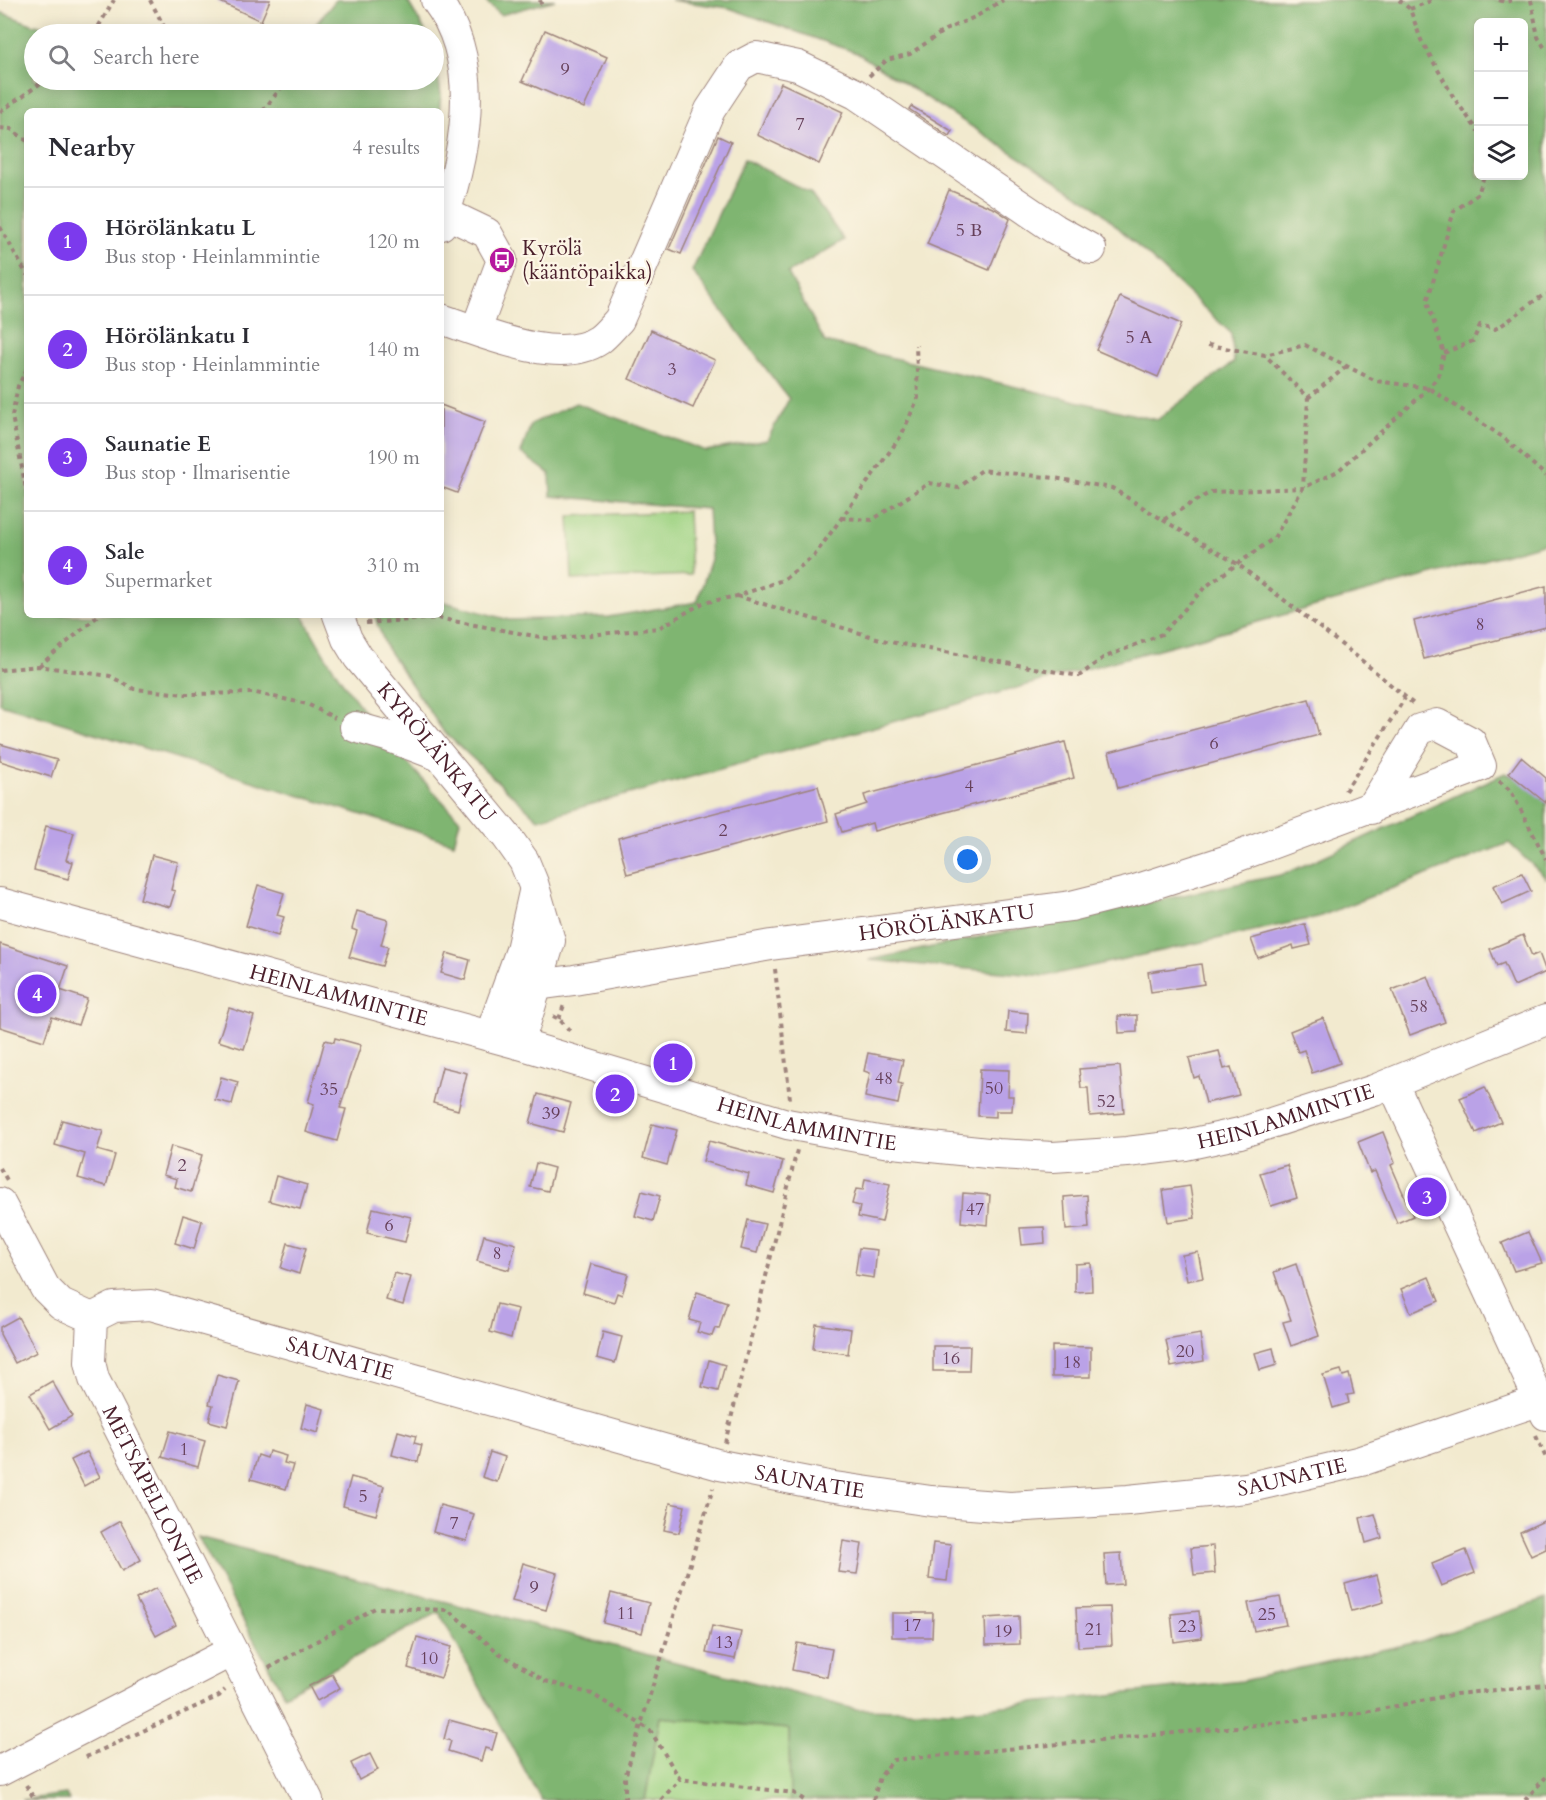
<!DOCTYPE html>
<meta charset="utf-8">
<style>
:root{--surface:#fff;--page:#f2f2f3;--text:#2b2b33;--muted:#7c7c81;--line:#e1e1e2;--accent:#7c3aed}
body{margin:0;font-family:Cardo,serif;background:var(--page);color:var(--text)}
.controls{position:absolute;right:18px;top:18px;display:grid;overflow:hidden;border-radius:9px;box-shadow:0 3px 15px #0003}
.controls button{width:54px;height:54px;display:grid;place-items:center;padding:0;border:0;border-bottom:2px solid var(--line);background:var(--surface);color:var(--text);font:30px sans-serif}
.you{position:absolute;left:968px;top:860px;width:21px;height:21px;margin:-15px;border:4px solid #fff;border-radius:50%;background:#1a73e8;box-shadow:0 0 0 9px #1a73e833}
.badge{display:grid;place-items:center;width:39px;height:39px;border-radius:50%;background:var(--accent);color:#fff;font-size:20px;font-weight:700}
.pin{position:absolute;translate:-50% -50%;border:3px solid #fff;box-shadow:0 2px 6px #0006}
.list{margin:0;padding:0;list-style:none}
h2{display:flex;justify-content:space-between;align-items:center;height:78px;margin:0;padding:0 24px;font-size:26px}
h2 small{font-size:20px;font-weight:400;color:var(--muted)}
.list li{display:grid;grid-template-columns:39px 1fr auto;gap:18px;align-items:center;box-sizing:border-box;height:108px;padding:0 24px;border-top:2px solid var(--line)}
.list b{display:block;font-size:22px;white-space:nowrap}
.list p{margin:0;font-size:20px;white-space:nowrap;color:var(--muted)}
.list em{font-size:20px;font-style:normal;color:var(--muted)}
.icon{flex:none;width:33px;height:33px;fill:none;stroke:currentColor;stroke-width:2;stroke-linecap:round;stroke-linejoin:round}
.map{position:relative;flex:none;width:1546px;height:1800px;overflow:hidden}
.search{position:absolute;background:var(--surface);box-shadow:0 3px 15px #0003;left:24px;top:24px;width:420px;height:66px;display:flex;align-items:center;gap:15px;box-sizing:border-box;padding:0 21px;border-radius:33px;color:var(--muted);font-size:22px}
.panel{position:absolute;background:var(--surface);box-shadow:0 3px 15px #0003;left:24px;top:108px;width:420px;height:510px;border-radius:9px}
.map>svg:first-child{display:block}
</style>
<div class="map">
<svg width="1546" height="1800" viewBox="0 0 1546 1800">
<rect width="100%" height="100%" fill="#fcf5e5"/>
<filter id="ink" filterUnits="userSpaceOnUse"><feTurbulence type="fractalNoise" baseFrequency=".0167" numOctaves="2"/><feDisplacementMap in="SourceGraphic" scale="12" xChannelSelector="R" yChannelSelector="G"/><feConvolveMatrix kernelMatrix="1 2 1 2 8 2 1 2 1" color-interpolation-filters="sRGB"/></filter>
<filter id="wash" filterUnits="userSpaceOnUse"><feTurbulence type="fractalNoise" baseFrequency=".008" numOctaves="4" result="noise"/><feDisplacementMap in="SourceGraphic" scale="24" xChannelSelector="R" yChannelSelector="G"/><feGaussianBlur stdDeviation="1.35" result="paint"/><feColorMatrix in="noise" values="0 0 0 0 0 0 0 0 0 0 0 0 0 0 0 0 0 1.4 0 .05"/><feComposite in="paint" operator="in"/></filter>
<g filter="url(#wash)">
<rect width="100%" height="100%" fill="#f2eacf"/>
<!-- green -->
<g fill="#9fd383" stroke="#747957" stroke-width="1.5">
<polygon points="688,511 691,575 572,580 569,516"/>
<polygon points="660,1717 789,1729 790,1800 645,1800"/>
</g>
<!-- forest -->
<g fill="#7fb571" stroke="#646a4e" stroke-width="1.5" fill-rule="evenodd">
<polygon points="336,0 407,0 427,34 296,34 312,29"/>
<polygon points="484,0 555,0 501,15"/>
<path d="M671,0H1546V543L538,819L443,731L386,647L374,615H441V601L509,620L608,617L697,602L711,559L708,509L551,496L550,474L521,453L531,424L576,403L706,451L767,440L789,399L692,271L744,159L810,193L844,240L788,273L825,342L1157,420L1234,362L1231,333L1094,205L857,53L729,8ZM1478,22H1524V176H1478Z"/>
<path d="M0,12L34,25L104,34H34V80H434V50L441,95L439,111H27V615H303C341,693 401,757 460,820L454,843L0,704Z"/>
<polygon points="1505,773 1546,790 1546,878 1509,843 1318,917 1046,976 869,960 1285,874"/>
<polygon points="198,1537 855,1709 956,1711 1242,1681 1422,1641 1546,1599 1546,1800 790,1800 789,1729 660,1717 645,1800 541,1800 439,1612 284,1695"/>
<polygon points="66,1794 69,1800 22,1800"/>
</g>
<g id="blocks">
<!-- building -->
<g fill="#baa2e7">
<polygon points="216,0 270,0 261,21"/>
<polygon points="545,30 607,57 584,108 522,81"/>
<polygon points="781,83 843,112 819,164 757,135"/>
<polygon points="911,106 952,131 949,136 909,109"/>
<polygon points="718,136 731,142 681,254 669,249"/>
<polygon points="949,190 995,209 1010,219 989,270 927,244"/>
<polygon points="1120,297 1181,324 1158,377 1096,350"/>
<polygon points="651,330 715,360 693,408 629,379"/>
<polygon points="441,405 485,422 457,493 441,487"/>
<polygon points="1546,586 1546,627 1424,659 1414,621"/>
<polygon points="1309,699 1319,735 1118,788 1109,752"/>
<polygon points="1065,742 1074,778 874,831 872,823 842,832 836,814 867,804 864,795"/>
<polygon points="0,744 57,760 51,777 0,761"/>
<polygon points="1521,757 1546,778 1546,803 1509,773"/>
<polygon points="818,786 828,821 627,874 618,838"/>
<polygon points="46,826 74,833 66,860 73,862 68,879 34,870"/>
<polygon points="152,855 178,862 171,890 175,891 170,907 140,899"/>
<polygon points="1522,873 1531,891 1502,904 1493,886"/>
<polygon points="258,885 284,893 277,915 284,917 278,936 246,926"/>
<polygon points="357,911 388,920 381,945 388,947 382,966 349,957 357,931 352,929"/>
<polygon points="1305,924 1311,945 1294,949 1293,945 1258,958 1251,939"/>
<polygon points="1523,935 1532,956 1539,953 1546,972 1514,986 1504,963 1497,966 1490,949"/>
<polygon points="0,944 68,966 60,990 87,999 78,1025 52,1017 44,1041 0,1027"/>
<polygon points="447,953 470,960 465,980 441,973"/>
<polygon points="1201,964 1204,984 1151,992 1148,972"/>
<polygon points="1428,976 1445,1022 1410,1035 1392,990"/>
<polygon points="229,1008 254,1016 244,1049 218,1041"/>
<polygon points="1008,1011 1028,1013 1027,1034 1006,1032"/>
<polygon points="1137,1015 1137,1032 1119,1033 1118,1016"/>
<polygon points="1323,1018 1340,1063 1312,1073 1304,1050 1298,1052 1290,1031"/>
<polygon points="335,1038 361,1045 340,1108 346,1109 337,1141 306,1132 314,1104 308,1102 325,1040 334,1042"/>
<polygon points="1219,1051 1224,1069 1231,1067 1239,1095 1206,1103 1199,1076 1194,1078 1189,1058"/>
<polygon points="868,1053 903,1060 898,1083 902,1084 898,1104 865,1097 870,1073 864,1071"/>
<polygon points="1120,1066 1124,1113 1090,1116 1088,1088 1081,1088 1079,1069"/>
<polygon points="442,1067 467,1073 458,1110 433,1103"/>
<polygon points="980,1069 1009,1070 1008,1096 1013,1096 1012,1111 996,1111 996,1117 978,1116"/>
<polygon points="221,1077 238,1082 232,1104 215,1100"/>
<polygon points="1485,1087 1501,1122 1476,1133 1460,1098"/>
<polygon points="538,1094 571,1103 563,1132 530,1123"/>
<polygon points="62,1120 103,1131 97,1150 115,1155 106,1186 78,1178 85,1154 55,1145"/>
<polygon points="652,1124 677,1130 667,1165 643,1158"/>
<polygon points="1383,1132 1395,1163 1391,1165 1413,1216 1397,1223 1375,1171 1370,1173 1358,1142"/>
<polygon points="709,1141 783,1161 774,1193 746,1185 749,1174 703,1161"/>
<polygon points="171,1146 202,1155 191,1192 175,1187 177,1179 163,1175"/>
<polygon points="536,1163 554,1168 548,1191 530,1187"/>
<polygon points="1287,1165 1297,1198 1271,1206 1260,1173"/>
<polygon points="276,1176 307,1185 300,1209 269,1201"/>
<polygon points="865,1179 890,1184 882,1222 858,1217 860,1206 852,1204 856,1189 863,1190"/>
<polygon points="1190,1186 1195,1218 1168,1222 1163,1190"/>
<polygon points="642,1191 660,1196 653,1221 635,1216"/>
<polygon points="963,1193 990,1195 988,1225 961,1222"/>
<polygon points="1087,1195 1089,1228 1066,1230 1064,1197"/>
<polygon points="373,1208 411,1217 405,1242 367,1233"/>
<polygon points="183,1215 202,1221 194,1249 175,1243"/>
<polygon points="748,1220 765,1224 757,1253 741,1249"/>
<polygon points="1044,1227 1045,1243 1022,1245 1020,1228"/>
<polygon points="1528,1232 1542,1263 1514,1271 1502,1243"/>
<polygon points="484,1235 516,1244 509,1270 477,1261"/>
<polygon points="288,1243 306,1248 299,1274 281,1268"/>
<polygon points="859,1248 877,1250 874,1278 855,1275"/>
<polygon points="1198,1252 1203,1278 1187,1281 1182,1255"/>
<polygon points="1091,1263 1092,1291 1075,1292 1075,1264"/>
<polygon points="591,1264 628,1274 622,1295 617,1293 614,1302 583,1293"/>
<polygon points="1296,1264 1319,1336 1291,1346 1283,1322 1291,1320 1274,1272"/>
<polygon points="394,1273 411,1277 403,1305 386,1300"/>
<polygon points="1429,1277 1439,1301 1411,1313 1401,1289"/>
<polygon points="697,1292 727,1302 719,1329 715,1328 712,1336 697,1332 700,1323 689,1320"/>
<polygon points="497,1304 518,1309 511,1338 490,1332"/>
<polygon points="18,1317 37,1352 15,1363 0,1334 0,1327"/>
<polygon points="816,1324 851,1329 848,1354 813,1349"/>
<polygon points="603,1332 622,1337 615,1363 597,1358"/>
<polygon points="1200,1334 1204,1361 1171,1367 1166,1340"/>
<polygon points="933,1346 970,1346 969,1371 933,1371"/>
<polygon points="1052,1346 1091,1347 1091,1377 1052,1377"/>
<polygon points="1273,1348 1277,1365 1260,1370 1255,1353"/>
<polygon points="709,1360 725,1365 718,1391 702,1387"/>
<polygon points="1341,1370 1343,1376 1349,1374 1354,1394 1347,1395 1349,1403 1333,1408 1323,1375"/>
<polygon points="217,1375 239,1381 227,1426 209,1421 213,1405 209,1404"/>
<polygon points="52,1381 72,1416 50,1429 30,1394"/>
<polygon points="307,1404 324,1409 318,1433 301,1428"/>
<polygon points="170,1431 205,1441 198,1467 162,1457"/>
<polygon points="398,1431 416,1436 414,1443 422,1445 418,1462 392,1455"/>
<polygon points="269,1451 286,1456 284,1463 293,1465 286,1489 251,1479 258,1455 267,1458"/>
<polygon points="87,1452 100,1477 84,1486 71,1460"/>
<polygon points="490,1452 505,1457 497,1482 482,1477"/>
<polygon points="351,1477 384,1486 376,1515 343,1506"/>
<polygon points="670,1503 685,1506 679,1533 664,1530"/>
<polygon points="440,1505 474,1514 467,1541 433,1532"/>
<polygon points="1375,1514 1382,1538 1366,1543 1360,1518"/>
<polygon points="1546,1520 1546,1549 1531,1556 1520,1532"/>
<polygon points="120,1521 141,1560 122,1571 101,1532"/>
<polygon points="843,1541 862,1544 857,1574 838,1572"/>
<polygon points="933,1543 951,1545 947,1581 929,1579"/>
<polygon points="1213,1546 1215,1573 1194,1575 1191,1548"/>
<polygon points="1466,1550 1475,1573 1441,1586 1432,1564"/>
<polygon points="1121,1553 1123,1584 1106,1585 1104,1554"/>
<polygon points="523,1563 557,1573 546,1610 512,1601"/>
<polygon points="1377,1575 1384,1602 1352,1611 1345,1584"/>
<polygon points="156,1588 176,1625 156,1636 136,1599"/>
<polygon points="611,1593 649,1603 642,1633 603,1623"/>
<polygon points="1280,1597 1286,1625 1254,1631 1248,1603"/>
<polygon points="1110,1607 1112,1645 1078,1647 1076,1608"/>
<polygon points="1199,1611 1202,1638 1174,1642 1171,1614"/>
<polygon points="892,1613 933,1613 932,1637 892,1637"/>
<polygon points="1019,1616 1020,1644 986,1645 985,1618"/>
<polygon points="712,1626 741,1632 735,1659 706,1653"/>
<polygon points="417,1637 451,1647 441,1678 408,1668"/>
<polygon points="797,1643 832,1649 827,1677 792,1670"/>
<polygon points="332,1674 340,1688 317,1701 309,1686"/>
<polygon points="449,1720 497,1733 492,1750 485,1748 481,1761 448,1751 451,1741 444,1739"/>
<polygon points="370,1754 378,1770 359,1780 351,1763"/>
</g>
</g>
</g>
<g filter="url(#ink)">
<use href="#blocks" fill-opacity="0" stroke="#9e847d" stroke-width="1.5"/>
<g fill="none" stroke-linecap="round" stroke-linejoin="round">
<!-- minor casing -->
<g stroke="#9e847d" stroke-width="32">
<g id="minor">
<path d="M436,0C484,63 465,156 441,225"/>
<polyline points="445,213 487,233 502,260 476,330"/>
<path d="M441,319C482,332 559,367 599,340C606,335 613,326 619,320L710,110L739,66L756,57L798,66L856,94L1055,229L1091,249"/>
<path id="s1" d="M338,615L347,639L358,657L507,837L524,861L533,883L550,941L519,1044"/>
<polyline points="355,727 387,736 437,755"/>
<path id="s2" d="M0,903L519,1044L787,1124L884,1142L997,1154L1053,1157L1127,1152L1185,1145L1240,1133L1374,1090L1546,1020"/>
<path id="s3" d="M510,980L537,985L574,980L771,945L1071,906L1135,890L1228,860L1481,766L1471,742L1437,724L1420,729L1371,809"/>
<polyline points="490,1036 521,950 534,892"/>
<polyline points="1393,1084 1546,1415"/>
<path id="s4" d="M0,1203L45,1288L61,1304L92,1318L90,1362L94,1379L308,1800"/>
<path id="s5" d="M92,1318L114,1307L151,1305L720,1465L828,1486L931,1501L1010,1507L1128,1500L1246,1488L1361,1461L1538,1401"/>
<polyline points="0,1771 232,1651"/>
</g>
</g>
<!-- path -->
<g stroke="#9e847d" stroke-width="4" stroke-dasharray="4.5 4.5" stroke-linecap="butt">
<polyline points="150,0 168,34"/>
<polyline points="540,0 542,7"/>
<polyline points="1399,0 1410,9 1421,40 1454,98 1478,131"/>
<polyline points="1499,0 1505,2 1514,0"/>
<polyline points="1531,0 1538,37 1546,50"/>
<polyline points="1410,9 1433,0"/>
<polyline points="94,34 114,0"/>
<polyline points="869,76 887,60 910,54 945,30 977,16 1003,0"/>
<polyline points="240,80 283,86"/>
<polyline points="263,111 287,80"/>
<polyline points="0,112 45,80"/>
<polyline points="0,128 11,129 27,141"/>
<polyline points="0,227 27,275"/>
<polyline points="1208,345 1265,355 1305,345 1376,381 1429,388 1504,438 1546,476"/>
<path d="M1444,353L1473,341L1480,325L1495,329C1514,319 1527,304 1546,294"/>
<polyline points="27,369 18,386 12,416 27,494"/>
<polyline points="1308,398 1347,366"/>
<polyline points="841,518 872,520 929,483 958,488 982,470 1054,478 1112,488 1163,520 1211,492 1303,488 1308,398 1265,355"/>
<polyline points="1163,520 1239,565 1360,659 1416,706"/>
<polyline points="737,596 890,642 1079,676 1103,658 1162,634 1205,587 1274,538 1303,488 1338,471 1429,388 1438,376 1444,353 1427,302 1454,211 1478,194 1484,176"/>
<polyline points="366,623 437,618 551,639 659,628 703,603 737,596 783,580 814,556 901,436 918,398 916,345"/>
<polyline points="39,666 99,615"/>
<polyline points="0,670 38,666 110,676 134,689 185,694 256,693 307,704 335,718"/>
<polyline points="1499,781 1511,791 1546,859"/>
<polyline points="1345,791 1405,698"/>
<polyline points="775,969 790,1099"/>
<polyline points="553,1016 559,1019 572,1033"/>
<polyline points="559,1019 564,1005"/>
<polyline points="0,1168 7,1180"/>
<polyline points="1536,1436 1546,1458"/>
<polyline points="725,1443 797,1150"/>
<polyline points="269,1668 375,1608 448,1610 499,1653 545,1681 592,1694 650,1730 680,1779 794,1793 804,1800"/>
<polyline points="86,1757 219,1696 225,1690"/>
<polyline points="26,1785 35,1800"/>
<polyline points="625,1800 625,1777 713,1488"/>
<polyline points="661,1800 680,1779"/>
<polyline points="873,1800 880,1777 893,1760 1247,1726 1361,1713 1456,1694 1546,1685"/>
<polyline points="1525,1800 1546,1777"/>
</g>
<!-- minor -->
<use href="#minor" stroke="#fff" stroke-width="30"/>
</g>
</g>
<!-- icons -->
<defs>
<g id="bus-disc" transform="scale(1.35)"><circle r="9.5" fill="#b5179e" stroke="#fcf5e5"/><path d="M-5-6H5V4H4V6H2V4H-2V6H-4V4H-5ZM-3.5-4V0h7V-4ZM-3.5 1.2v1.5H-2V1.2ZM2 1.2v1.5H3.5V1.2Z" fill="#fff"/></g>
</defs>
<g fill-rule="evenodd">
<use href="#bus-disc" x="502" y="260"/>
</g>
<g text-anchor="middle" stroke-width="4.5" stroke-linejoin="round" paint-order="stroke">
<!-- number labels -->
<g font-size="18" fill="#66405a">
<text x="565" y="75">9</text>
<text x="800" y="130">7</text>
<text x="969" y="236">5 B</text>
<text x="1139" y="343">5 A</text>
<text x="672" y="375">3</text>
<text x="1480" y="630">8</text>
<text x="1214" y="749">6</text>
<text x="969" y="792">4</text>
<text x="723" y="836">2</text>
<text x="1419" y="1012">58</text>
<text x="884" y="1084">48</text>
<text x="994" y="1094">50</text>
<text x="329" y="1095">35</text>
<text x="1106" y="1107">52</text>
<text x="551" y="1119">39</text>
<text x="182" y="1171">2</text>
<text x="975" y="1215">47</text>
<text x="389" y="1231">6</text>
<text x="497" y="1259">8</text>
<text x="1185" y="1357">20</text>
<text x="951" y="1364">16</text>
<text x="1072" y="1368">18</text>
<text x="184" y="1455">1</text>
<text x="363" y="1502">5</text>
<text x="454" y="1529">7</text>
<text x="534" y="1593">9</text>
<text x="626" y="1619">11</text>
<text x="1267" y="1620">25</text>
<text x="912" y="1631">17</text>
<text x="1187" y="1632">23</text>
<text x="1094" y="1635">21</text>
<text x="1003" y="1637">19</text>
<text x="724" y="1648">13</text>
<text x="429" y="1664">10</text>
</g>
<!-- poi labels -->
<g font-size="21" fill="#4a1f2b" stroke="#fcf5e5" text-anchor="start">
<text x="522" y="255">Kyrölä<tspan x="522" dy="24">(kääntöpaikka)</tspan></text>
</g>
<!-- street labels -->
<g font-size="21" fill="#4a1f2b" stroke="#fcf5e5">
<text dy="7" stroke="none"><textPath href="#s1" startOffset="170">KYRÖLÄNKATU</textPath></text>
<text dy="7" stroke="none"><textPath href="#s3" startOffset="442">HÖRÖLÄNKATU</textPath></text>
<text dy="7" stroke="none"><textPath href="#s2" startOffset="351">HEINLAMMINTIE</textPath></text>
<text dy="7" stroke="none"><textPath href="#s2" startOffset="1323">HEINLAMMINTIE</textPath></text>
<text dy="7" stroke="none"><textPath href="#s2" startOffset="837">HEINLAMMINTIE</textPath></text>
<text dy="7" stroke="none"><textPath href="#s5" startOffset="258">SAUNATIE</textPath></text>
<text dy="7" stroke="none"><textPath href="#s5" startOffset="1230">SAUNATIE</textPath></text>
<text dy="7" stroke="none"><textPath href="#s5" startOffset="744">SAUNATIE</textPath></text>
<text dy="7" stroke="none"><textPath href="#s4" startOffset="344">METSÄPELLONTIE</textPath></text>
</g>
</g>
</svg>
<div class="controls">
<button>+</button>
<button>−</button>
<button><svg class="icon" aria-label="layers" viewBox="0 0 24 24"><path d="M12 4l9 5-9 5-9-5zM3 14l9 5 9-5"/></svg></button>
</div>
<div class="you"></div>
<div class="pin badge" style="left:673px;top:1063px">1</div>
<div class="pin badge" style="left:615px;top:1094px">2</div>
<div class="pin badge" style="left:1427px;top:1197px">3</div>
<div class="pin badge" style="left:37px;top:994px">4</div>
<div class="search"><svg class="icon" aria-label="search" viewBox="0 0 24 24"><circle cx="10" cy="10" r="6"/><path d="M15 15l6 6"/></svg>Search here</div>
<section class="panel">
<h2>Nearby<small>4 results</small></h2>
<ul class="list">
<li><span class="badge">1</span><div><b>Hörölänkatu L</b><p>Bus stop · Heinlammintie</p></div><em>120 m</em></li>
<li><span class="badge">2</span><div><b>Hörölänkatu I</b><p>Bus stop · Heinlammintie</p></div><em>140 m</em></li>
<li><span class="badge">3</span><div><b>Saunatie E</b><p>Bus stop · Ilmarisentie</p></div><em>190 m</em></li>
<li><span class="badge">4</span><div><b>Sale</b><p>Supermarket</p></div><em>310 m</em></li>
</ul>
</section>
</div>
